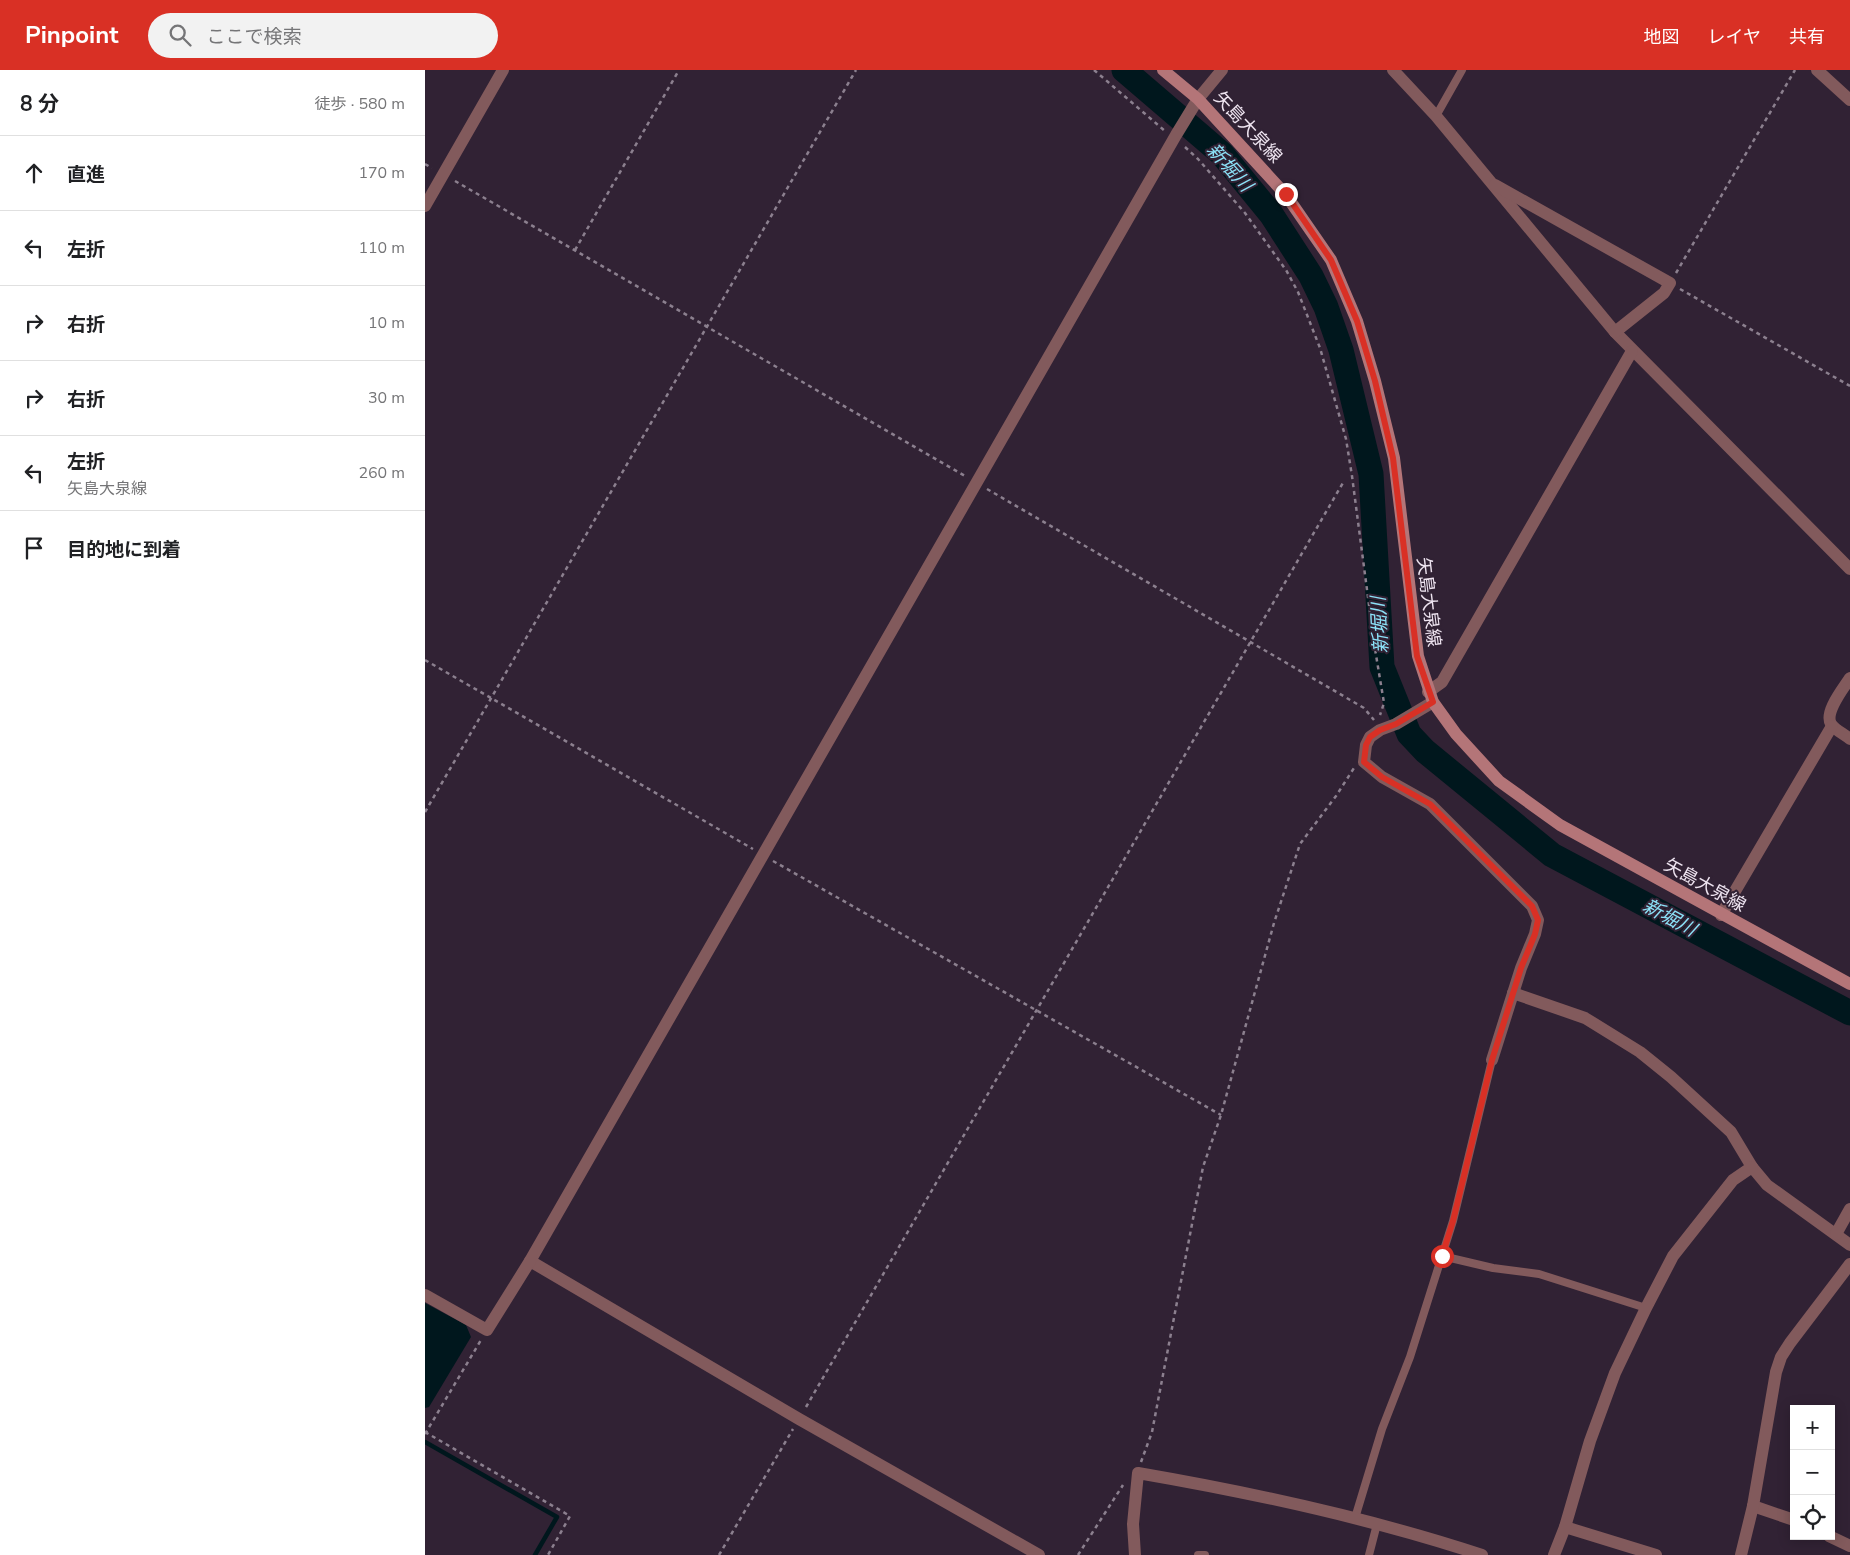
<!DOCTYPE html>
<html lang="ja">
<meta charset="utf-8">
<style>
:root{--surface:#fff;--page:#f2f2f2;--text:#202124;--muted:#757577;--line:#e0e0e0;--accent:#d93025}
body{margin:0;font-family:"Nunito Sans","Noto Sans JP",sans-serif;background:var(--page);color:var(--text)}
.controls{position:absolute;right:15px;bottom:15px;display:grid;overflow:hidden;border-radius:0px;box-shadow:0 2px 12px #0003}
.controls button{width:45px;height:45px;display:grid;place-items:center;padding:0;border:0;border-bottom:1px solid var(--line);background:var(--surface);color:var(--text);font:25px sans-serif}
.stop{position:absolute;width:15px;height:15px;margin:-11px;border:4px solid #d93025;border-radius:50%;background:#fff}
.stop.end{background:#d93025;border-color:#fff;box-shadow:0 1px 5px #0008}
.list{margin:0;padding:0;list-style:none}
h2{display:flex;justify-content:space-between;align-items:center;height:65px;margin:0;padding:0 20px;font-size:21px}
h2 small{font-size:16px;font-weight:400;color:var(--muted)}
.list li{display:grid;grid-template-columns:32px 1fr auto;gap:15px;align-items:center;box-sizing:border-box;height:75px;padding:0 20px;border-top:1px solid var(--line)}
.list b{display:block;font-size:19px;white-space:nowrap}
.list p{margin:0;font-size:16px;white-space:nowrap;color:var(--muted)}
.list em{font-size:16px;font-style:normal;color:var(--muted)}
.icon{flex:none;width:28px;height:28px;fill:none;stroke:currentColor;stroke-width:2;stroke-linecap:round;stroke-linejoin:round}
.map{position:relative;flex:none;width:1425px;height:1485px;overflow:hidden}
header{display:flex;align-items:center;gap:30px;box-sizing:border-box;height:70px;padding:0 25px;background:var(--accent);color:#fff}
header strong{font-size:24px}
nav{display:flex;gap:28px;margin-inline-start:auto;font-size:18px}
.search{width:350px;height:45px;background:var(--page);display:flex;align-items:center;gap:12px;box-sizing:border-box;padding:0 18px;border-radius:28px;color:var(--muted);font-size:19px}
main{display:flex}
aside{flex:1;background:var(--surface)}
.map>svg:first-child{display:block}
</style>
<header>
<strong>Pinpoint</strong>
<div class="search"><svg class="icon" aria-label="search" viewBox="0 0 24 24"><circle cx="10" cy="10" r="6"/><path d="M15 15l6 6"/></svg>ここで検索</div>
<nav><a>地図</a><a>レイヤ</a><a>共有</a></nav>
</header>
<main>
<aside>
<h2>8 分<small>徒歩 · 580 m</small></h2>
<ul class="list">
<li><svg class="icon" aria-label="ahead" viewBox="0 0 24 24"><path d="M12 20V5M6 11l6-6 6 6"/></svg><div><b>直進</b></div><em>170 m</em></li>
<li><svg class="icon" aria-label="left" viewBox="0 0 24 24"><path d="M17 20v-9H6M10 6l-5 5 5 5"/></svg><div><b>左折</b></div><em>110 m</em></li>
<li><svg class="icon" aria-label="right" viewBox="0 0 24 24"><path d="M7 20v-9h11M14 6l5 5-5 5"/></svg><div><b>右折</b></div><em>10 m</em></li>
<li><svg class="icon" aria-label="right" viewBox="0 0 24 24"><path d="M7 20v-9h11M14 6l5 5-5 5"/></svg><div><b>右折</b></div><em>30 m</em></li>
<li><svg class="icon" aria-label="left" viewBox="0 0 24 24"><path d="M17 20v-9H6M10 6l-5 5 5 5"/></svg><div><b>左折</b><p>矢島大泉線</p></div><em>260 m</em></li>
<li><svg class="icon" aria-label="arrive" viewBox="0 0 24 24"><path d="M6 21V4h12l-3 4 3 4H6"/></svg><div><b>目的地に到着</b></div></li>
</ul>
</aside>
<div class="map">
<svg width="1425" height="1485" viewBox="0 0 1425 1485">
<rect width="100%" height="100%" fill="#312234"/>
<!-- water -->
<polygon fill="#00171d" points="0,1233 41,1255 46,1267 4,1337 0,1338"/>
<g fill="none" stroke-linecap="round" stroke-linejoin="round">
<!-- stream -->
<polyline stroke="#00171d" stroke-width="4.5" points="0,1372 132,1447 110,1485"/>
<!-- river -->
<polyline stroke="#00171d" stroke-width="25" points="699,0 797,84 846,144 886,206 901,237 916,280 946,404 957,597 984,664 1000,681 1127,785 1425,943"/>
<!-- path -->
<g stroke="#8c808f" stroke-width="2.5" stroke-dasharray="4 4" stroke-linecap="butt">
<polyline points="669,0 740,61"/>
<polyline points="760,77 773,89 820,143 861,200 873,222 895,278 921,369 927,406 949,573 959,633 955,645"/>
<polyline points="0,94 7,98"/>
<polyline points="30,111 540,406"/>
<polyline points="150,180 254,0"/>
<polyline points="1251,203 1370,0"/>
<polyline points="1255,219 1425,316"/>
<polyline points="562,419 939,638 949,650"/>
<polyline points="0,590 328,779"/>
<polyline points="0,742 431,0"/>
<polyline points="348,791 796,1045"/>
<polyline points="381,1337 919,411"/>
<polyline points="0,1362 145,1446 123,1485"/>
<polyline points="0,1364 56,1270"/>
<polyline points="716,1392 727,1362 778,1097 796,1045 849,853 875,774 911,726 929,698"/>
<polyline points="294,1485 368,1359"/>
<polyline points="653,1485 698,1415"/>
</g>
<!-- lane -->
<g stroke="#825a5c" stroke-width="8">
<polyline points="1011,46 1037,0"/>
<polyline points="1017,1186 1068,1198 1114,1204 1221,1238"/>
<polyline points="930,1448 957,1359 985,1287 1028,1151 1067,990"/>
<polyline points="773,1485 780,1485"/>
<polyline points="944,1485 952,1454"/>
</g>
<!-- street -->
<g stroke="#825a5c" stroke-width="12">
<polyline points="968,0 1011,46 1190,262 1425,499"/>
<polyline points="1392,0 1425,30"/>
<polyline points="1070,115 1245,213 1239,223 1190,262"/>
<polyline points="0,136 78,0"/>
<path d="M1425,608C1418,619 1399,642 1406,654C1410,660 1419,664 1425,669"/>
<polyline points="1003,622 1017,612 1207,281"/>
<polyline points="1008,632 971,654 955,660 945,667 941,675 939,692 957,707 1005,734 1107,836 1113,850 1110,864 1096,898 1067,990"/>
<polyline points="1296,845 1407,656"/>
<polyline points="1088,923 1160,948 1215,982 1246,1007 1306,1062 1327,1097 1342,1115 1425,1175"/>
<polyline points="1411,1164 1425,1139"/>
<polyline points="105,1191 374,1349 614,1485"/>
<polyline points="0,1225 62,1260 105,1191 751,65 773,29 797,0"/>
<polyline points="1328,1436 1369,1450"/>
<polyline points="1140,1457 1231,1485"/>
<polyline points="1404,1466 1425,1476"/>
<path d="M710,1485L708,1454L713,1403C829,1423 945,1448 1057,1485"/>
<polyline points="1129,1485 1140,1457 1165,1371 1190,1303 1221,1238 1248,1186 1308,1110 1327,1097"/>
<polyline points="1316,1485 1328,1436 1351,1302 1356,1287 1365,1273 1425,1194"/>
</g>
<!-- secondary -->
<polyline stroke="#b47578" stroke-width="12" points="738,0 773,29 861,125 906,190 932,251 950,311 969,388 993,586 1008,632 1031,664 1074,711 1135,755 1425,914"/>
</g>
<g fill="none" stroke-linecap="round" stroke-linejoin="round">
<!-- route -->
<polyline stroke="#d93025" stroke-width="6" points="861,124 906,190 932,251 950,311 968,388 992,586 1008,632 971,654 955,660 945,667 941,675 939,692 957,707 1005,734 1107,836 1113,850 1110,864 1096,898 1067,990 1028,1151 1017,1186"/>
</g>
<g text-anchor="middle" stroke-width="4" stroke-linejoin="round" paint-order="stroke">
<!-- street labels -->
<g font-size="18" fill="#eee4f0" stroke="#312234">
<text transform="translate(823 57) rotate(47)" y="6">矢島大泉線</text>
<text transform="translate(1004 532) rotate(83)" y="6">矢島大泉線</text>
<text transform="translate(1280 815) rotate(29)" y="6">矢島大泉線</text>
</g>
<!-- water labels -->
<g font-size="19" font-style="italic" fill="#8ce2f8" stroke="#312234">
<text transform="translate(805 97) rotate(48)" y="7">新堀川</text>
<text transform="translate(954 555) rotate(-93)" y="7">新堀川</text>
<text transform="translate(1245 847) rotate(28)" y="7">新堀川</text>
</g>
</g>
</svg>
<div class="controls">
<button>+</button>
<button>−</button>
<button><svg class="icon" aria-label="locate" viewBox="0 0 24 24"><circle cx="12" cy="12" r="6"/><path d="M12 2v4M12 18v4M2 12h4M18 12h4"/></svg></button>
</div>
<div class="stop" style="left:1017px;top:1186px"></div>
<div class="stop end" style="left:861px;top:124px"></div>
</div>
</main>
